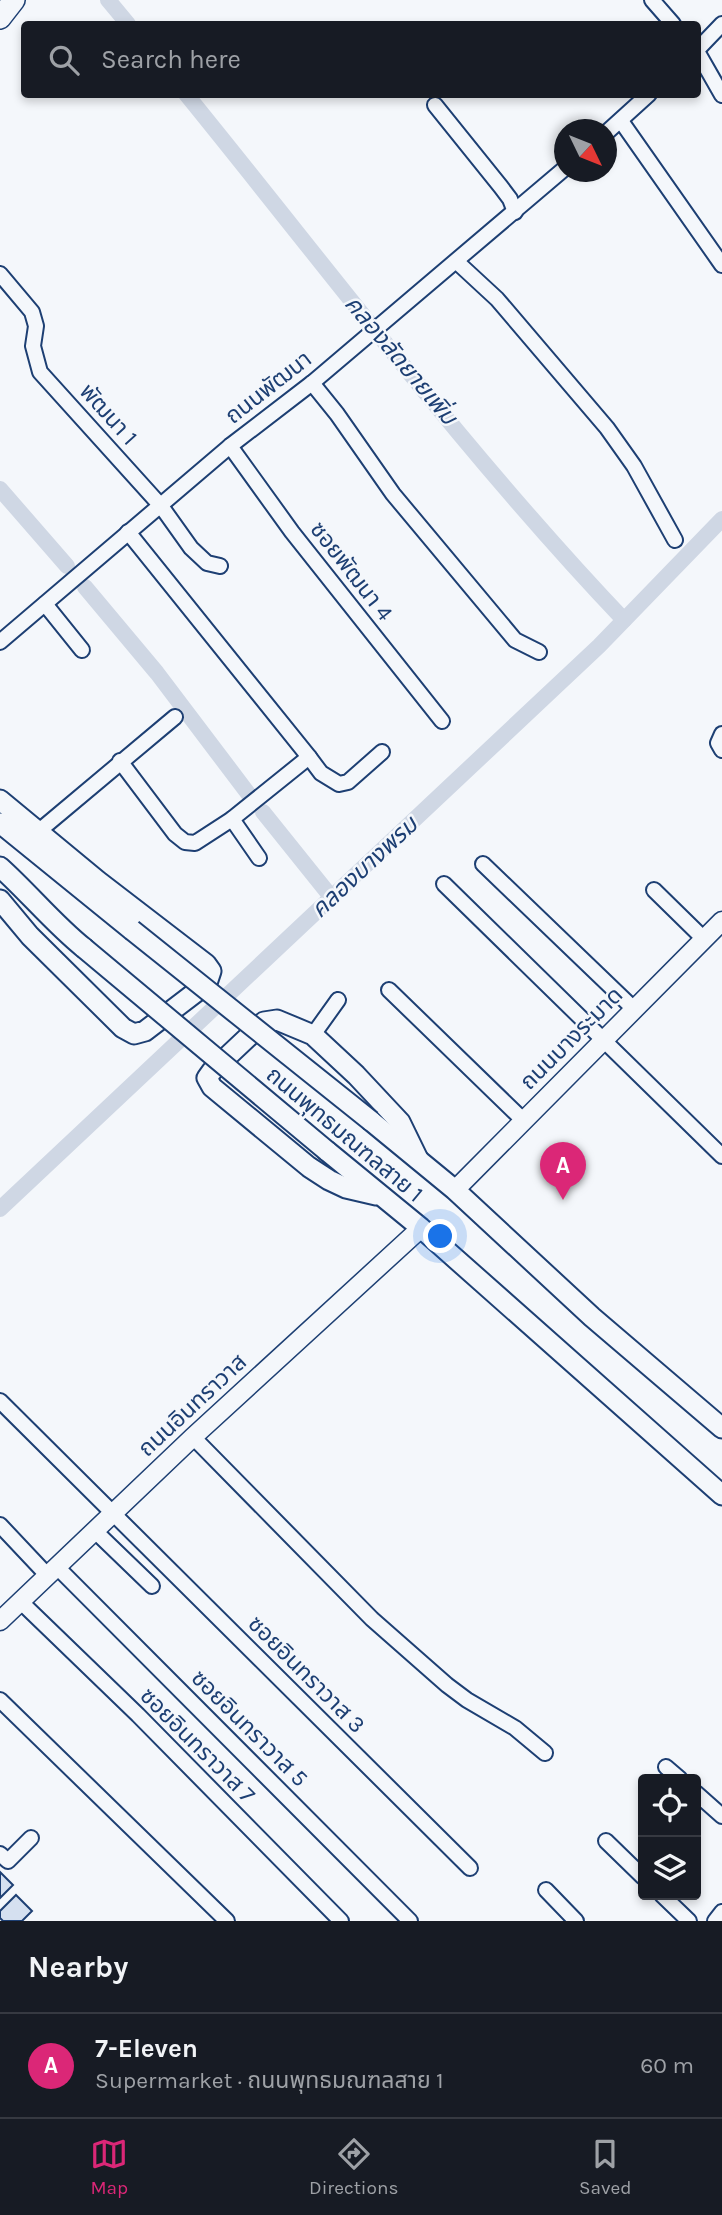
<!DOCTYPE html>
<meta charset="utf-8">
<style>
:root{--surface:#171b24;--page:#242831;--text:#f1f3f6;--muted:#9ea1a6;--line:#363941;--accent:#db2777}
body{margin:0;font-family:Karla,"Noto Sans Thai",sans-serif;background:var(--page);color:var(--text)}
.controls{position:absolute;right:21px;bottom:21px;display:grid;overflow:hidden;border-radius:7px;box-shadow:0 4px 10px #0003}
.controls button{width:63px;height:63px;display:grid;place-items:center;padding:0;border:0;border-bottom:2px solid var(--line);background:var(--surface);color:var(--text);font:35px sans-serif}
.compass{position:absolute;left:554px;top:119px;width:63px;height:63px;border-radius:50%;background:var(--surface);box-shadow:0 4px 10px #0003;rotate:133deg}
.you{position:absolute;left:441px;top:1237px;width:24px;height:24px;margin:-18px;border:5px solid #fff;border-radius:50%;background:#1a73e8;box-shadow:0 0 0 10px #1a73e833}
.badge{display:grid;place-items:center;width:46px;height:46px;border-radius:50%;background:var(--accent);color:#fff;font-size:23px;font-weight:700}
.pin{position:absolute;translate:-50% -58px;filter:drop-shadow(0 2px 4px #0008)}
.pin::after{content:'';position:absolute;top:37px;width:24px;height:21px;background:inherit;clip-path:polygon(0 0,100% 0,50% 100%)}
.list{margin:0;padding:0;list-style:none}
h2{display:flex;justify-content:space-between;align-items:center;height:91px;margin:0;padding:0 28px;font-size:30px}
h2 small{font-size:23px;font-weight:400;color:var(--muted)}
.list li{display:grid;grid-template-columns:46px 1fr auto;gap:21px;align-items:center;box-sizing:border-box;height:105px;padding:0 28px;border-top:2px solid var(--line)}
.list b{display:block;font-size:26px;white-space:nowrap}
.list p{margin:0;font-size:23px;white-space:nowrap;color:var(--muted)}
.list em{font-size:23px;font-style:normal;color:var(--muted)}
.icon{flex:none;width:38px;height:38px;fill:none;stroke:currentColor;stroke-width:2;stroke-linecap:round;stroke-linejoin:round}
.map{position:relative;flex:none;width:722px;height:1921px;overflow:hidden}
.search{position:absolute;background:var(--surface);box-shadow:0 4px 10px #0003;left:21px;right:21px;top:21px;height:77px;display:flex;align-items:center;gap:18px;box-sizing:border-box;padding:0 24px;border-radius:7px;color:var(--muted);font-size:26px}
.sheet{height:196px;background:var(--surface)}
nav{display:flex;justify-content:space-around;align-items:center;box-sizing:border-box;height:98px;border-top:2px solid var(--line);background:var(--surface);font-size:19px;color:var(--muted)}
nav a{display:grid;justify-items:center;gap:4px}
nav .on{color:var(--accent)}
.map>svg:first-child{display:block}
</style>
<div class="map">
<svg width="722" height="1921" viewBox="0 0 722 1921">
<rect width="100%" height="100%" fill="#f4f7fb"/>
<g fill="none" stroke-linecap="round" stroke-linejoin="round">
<!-- canal -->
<g stroke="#cfd7e4" stroke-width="16">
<polyline points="108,0 128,24"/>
<path d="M186,94C330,271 467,455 624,620"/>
<polyline points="0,489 67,566"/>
<polyline points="85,587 157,673 250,796"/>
<polyline points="263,812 332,898"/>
<polyline points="0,1209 599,646 722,519"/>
</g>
</g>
<!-- building -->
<g fill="#d5e0f0" stroke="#1d3f73" stroke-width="2">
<polygon points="0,1872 13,1885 0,1898"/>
<polygon points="16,1895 32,1911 22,1921 3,1921 0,1918 0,1911"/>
</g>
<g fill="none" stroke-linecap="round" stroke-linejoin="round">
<!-- minor casing -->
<g stroke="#1d3f73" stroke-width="18">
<g id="minor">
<polyline points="652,0 673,24"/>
<polyline points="698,49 722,24"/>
<polyline points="698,53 722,95"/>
<polyline points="435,105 501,187 510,199 515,212"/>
<polyline points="621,121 722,265"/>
<polyline points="606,133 649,94"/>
<polyline points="457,262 497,299 607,428 634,466 675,540"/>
<polyline points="0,274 32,312 36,326 33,346 40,372 161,506 191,548 207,563 220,566"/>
<polyline points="312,383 337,414 393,494 515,640 539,652"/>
<polyline points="230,446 292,532 442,721"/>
<polyline points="45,604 82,650"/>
<polyline points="0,642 230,446 312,383 564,169"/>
<polyline points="722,734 718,743 722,750"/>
<polyline points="309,757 321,773 339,784 348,782 382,752"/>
<polyline points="120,761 175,834 185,842 195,843 232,819 309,757 128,532"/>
<polyline points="232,819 259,858"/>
<polyline points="39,831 175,717"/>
<polyline points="483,864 635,1010"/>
<polyline points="444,884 722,1156"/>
<polyline points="654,890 704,939"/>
<polyline points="389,990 523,1120"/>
<polyline points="313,1035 338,1000"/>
<polyline points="0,1401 470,1868"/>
<polyline points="193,1437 372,1619 447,1685 467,1700 515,1728 545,1753"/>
<polyline points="0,1525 48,1576"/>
<polyline points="95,1531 152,1586"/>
<polyline points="57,1567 410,1921"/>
<polyline points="21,1602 138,1715 341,1921"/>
<polyline points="0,1700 227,1921"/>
<polyline points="666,1767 680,1779"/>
<polyline points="696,1793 722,1816"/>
<polyline points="606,1841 643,1877"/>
<polyline points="0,1854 8,1861 31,1838"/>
<polyline points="546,1890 576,1921"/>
<polyline points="662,1895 689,1921"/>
<polyline points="715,1921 722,1912"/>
</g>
</g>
<!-- tertiary casing -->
<g stroke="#1d3f73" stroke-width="21">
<g id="tertiary">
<polyline points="455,1190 722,921"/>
<polyline points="0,1621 193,1437 421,1228"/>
</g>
</g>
<!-- secondary casing -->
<g stroke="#1d3f73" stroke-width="23">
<g id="secondary">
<polyline points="0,800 98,881 206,964 211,971 207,983 200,989 145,1031 134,1034 123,1028 30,936 0,900"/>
<polyline points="0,823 132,930"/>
<path d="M0,867C29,893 54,924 84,948"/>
<polyline points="371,1121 455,1190 592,1317 722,1428"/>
<polyline points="327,1151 421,1228 722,1495"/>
<polyline points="376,1195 346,1188 329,1180 309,1167 212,1087 207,1078 212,1071 264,1022 277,1020 313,1035 356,1075 400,1122 418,1159"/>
</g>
</g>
<!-- primary casing -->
<g stroke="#1d3f73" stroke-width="24">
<polyline id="primary" points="0,18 14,0"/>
</g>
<!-- minor -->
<use href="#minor" stroke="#f4f7fb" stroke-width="14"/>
<!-- tertiary -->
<use href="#tertiary" stroke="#f4f7fb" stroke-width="18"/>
<!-- secondary -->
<use href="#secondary" stroke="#f4f7fb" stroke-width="19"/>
<!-- primary -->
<use href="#primary" stroke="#f4f7fb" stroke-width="21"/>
<!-- secondary-bridge casing -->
<g stroke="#1d3f73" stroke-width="23" stroke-linecap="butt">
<g id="secondary-bridge">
<polyline points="132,930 371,1121"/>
<polyline points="84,948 327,1151"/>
</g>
</g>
<!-- secondary-bridge -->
<use href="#secondary-bridge" stroke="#f4f7fb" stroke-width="19"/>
</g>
<g text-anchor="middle" stroke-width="5" stroke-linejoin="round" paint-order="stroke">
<!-- street labels -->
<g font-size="23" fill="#1d3f73" stroke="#f4f7fb">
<text transform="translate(268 387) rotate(-38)" y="8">ถนนพัฒนา</text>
<text transform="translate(109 414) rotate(48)" y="8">พัฒนา 1</text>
<text transform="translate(352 571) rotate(52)" y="8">ซอยพัฒนา 4</text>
<text transform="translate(571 1038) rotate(-45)" y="8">ถนนบางระมาด</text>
<text transform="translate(345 1134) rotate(40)" y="8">ถนนพุทธมณฑลสาย 1</text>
<text transform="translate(192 1405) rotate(-43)" y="8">ถนนอินทราวาส</text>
<text transform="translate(307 1674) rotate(45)" y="8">ซอยอินทราวาส 3</text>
<text transform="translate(250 1728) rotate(45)" y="8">ซอยอินทราวาส 5</text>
<text transform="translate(198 1745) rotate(45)" y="8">ซอยอินทราวาส 7</text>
</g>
<!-- water labels -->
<g font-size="24" font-style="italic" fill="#1d3f73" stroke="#f4f7fb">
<text transform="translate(401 360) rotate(50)" y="8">คลองลัดยายเพิ่ม</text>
<text transform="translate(364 867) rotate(-43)" y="8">คลองบางพรม</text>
</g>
</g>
</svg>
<div class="controls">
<button><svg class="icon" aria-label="locate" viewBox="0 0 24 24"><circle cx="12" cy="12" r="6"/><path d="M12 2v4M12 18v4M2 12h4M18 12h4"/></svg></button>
<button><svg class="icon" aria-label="layers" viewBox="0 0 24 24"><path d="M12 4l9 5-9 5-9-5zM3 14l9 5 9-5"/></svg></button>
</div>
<svg class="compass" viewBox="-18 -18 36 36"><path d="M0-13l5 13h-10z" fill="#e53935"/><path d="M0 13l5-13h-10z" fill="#9ea1a6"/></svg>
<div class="you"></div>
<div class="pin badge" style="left:563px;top:1200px">A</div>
<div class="search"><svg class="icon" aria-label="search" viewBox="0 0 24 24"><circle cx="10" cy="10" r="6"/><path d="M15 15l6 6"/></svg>Search here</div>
</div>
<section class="sheet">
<h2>Nearby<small></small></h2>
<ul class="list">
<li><span class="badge">A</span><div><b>7-Eleven</b><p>Supermarket · ถนนพุทธมณฑลสาย 1</p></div><em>60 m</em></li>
</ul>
</section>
<nav>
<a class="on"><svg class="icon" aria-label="map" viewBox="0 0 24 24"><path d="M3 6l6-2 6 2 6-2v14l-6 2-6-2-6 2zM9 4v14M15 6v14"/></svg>Map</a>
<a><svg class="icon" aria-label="directions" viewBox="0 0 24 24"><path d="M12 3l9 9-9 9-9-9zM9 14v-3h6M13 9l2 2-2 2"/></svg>Directions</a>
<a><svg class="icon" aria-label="saved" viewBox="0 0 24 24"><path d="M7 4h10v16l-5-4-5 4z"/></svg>Saved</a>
</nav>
